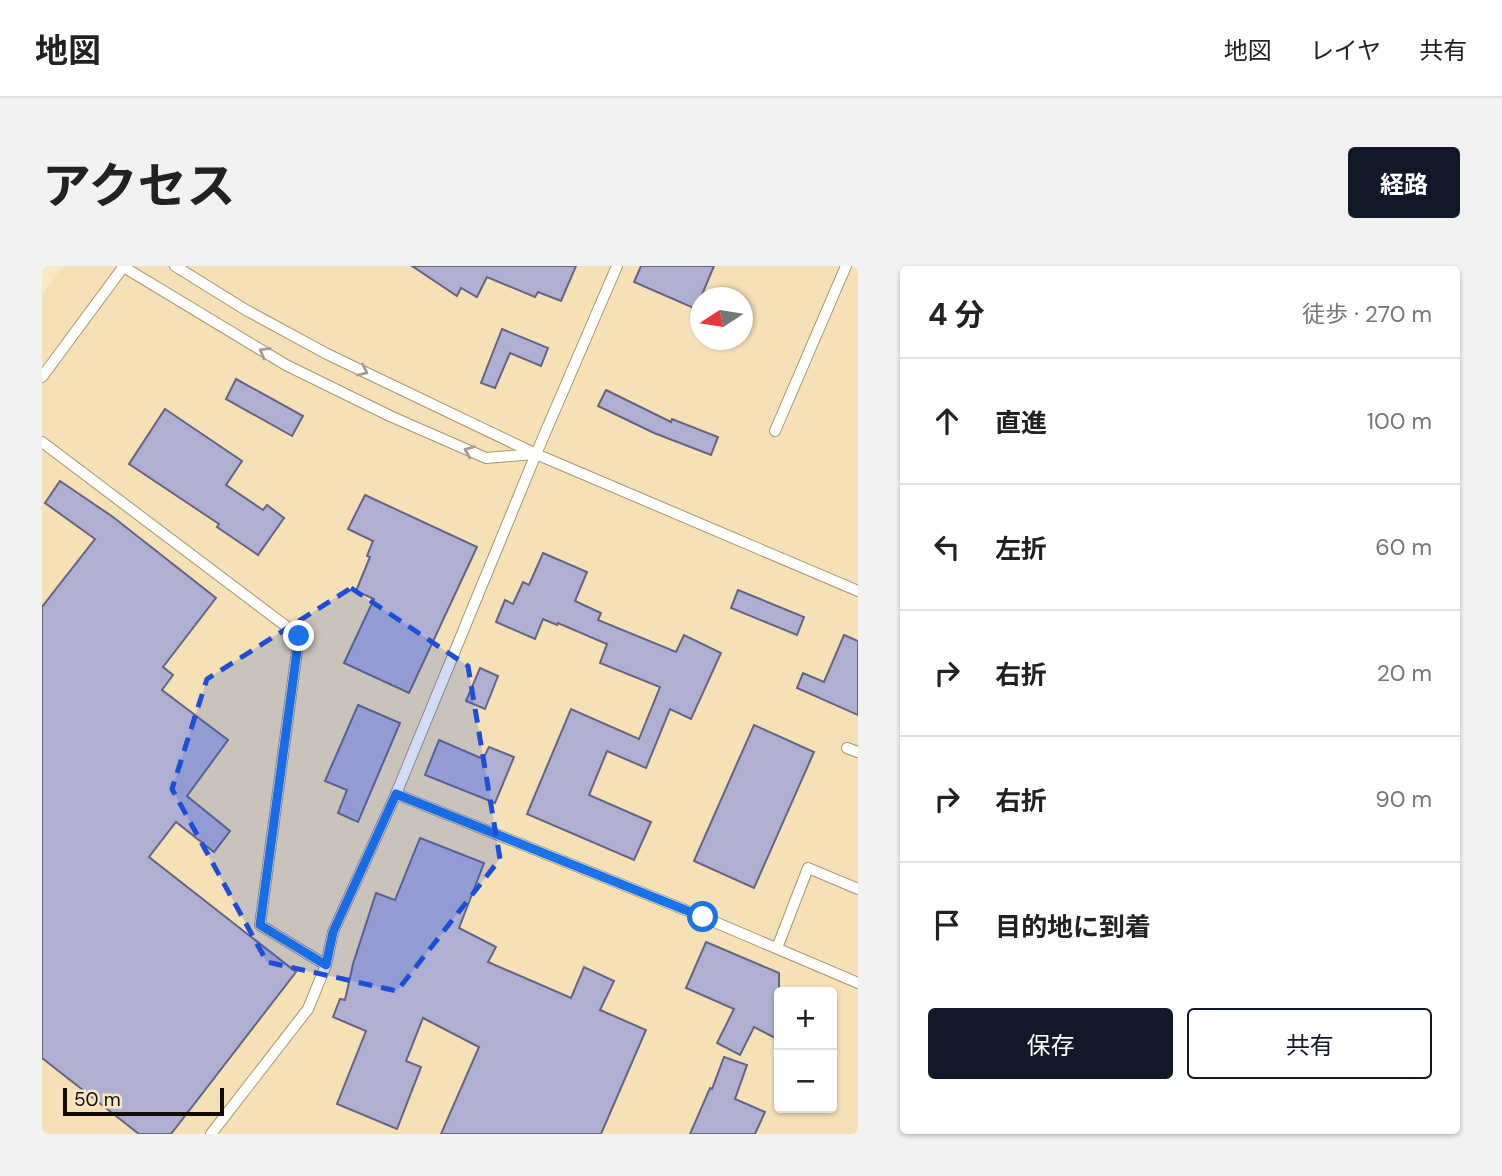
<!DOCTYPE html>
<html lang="ja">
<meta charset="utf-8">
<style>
:root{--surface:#fff;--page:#f2f2f2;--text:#222;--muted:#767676;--line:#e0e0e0;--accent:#111827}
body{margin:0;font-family:"DM Sans","Noto Sans JP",sans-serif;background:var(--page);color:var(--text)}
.controls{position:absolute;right:21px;bottom:21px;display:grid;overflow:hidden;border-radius:7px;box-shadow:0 2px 5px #0004}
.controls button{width:63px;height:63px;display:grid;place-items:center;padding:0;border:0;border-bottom:2px solid var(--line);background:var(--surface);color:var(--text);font:35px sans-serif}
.compass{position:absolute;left:648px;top:21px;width:63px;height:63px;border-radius:50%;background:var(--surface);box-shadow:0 2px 5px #0004;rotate:258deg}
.scale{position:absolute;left:21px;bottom:18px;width:161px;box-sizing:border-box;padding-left:7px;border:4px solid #110b02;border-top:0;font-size:19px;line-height:24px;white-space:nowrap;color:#110b02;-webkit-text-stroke:5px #fae7c5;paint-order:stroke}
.stop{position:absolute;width:21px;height:21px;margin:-16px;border:5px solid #1a73e8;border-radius:50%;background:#fff}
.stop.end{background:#1a73e8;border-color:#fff;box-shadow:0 2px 7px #0008}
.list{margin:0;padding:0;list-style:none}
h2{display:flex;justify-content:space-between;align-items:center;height:91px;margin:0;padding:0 28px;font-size:30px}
h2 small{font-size:23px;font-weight:400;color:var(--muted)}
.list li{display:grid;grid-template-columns:46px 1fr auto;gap:21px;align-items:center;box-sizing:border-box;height:126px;padding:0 28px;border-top:2px solid var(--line)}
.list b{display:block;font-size:26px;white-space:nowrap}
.list em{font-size:23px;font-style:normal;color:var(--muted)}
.actions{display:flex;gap:14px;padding:21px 28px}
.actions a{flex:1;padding:16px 0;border:2px solid var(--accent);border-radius:7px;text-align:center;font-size:24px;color:var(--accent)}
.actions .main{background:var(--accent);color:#fff}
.icon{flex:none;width:38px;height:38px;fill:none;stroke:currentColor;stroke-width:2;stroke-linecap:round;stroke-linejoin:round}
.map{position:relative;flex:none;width:816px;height:868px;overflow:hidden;border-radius:7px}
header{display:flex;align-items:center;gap:42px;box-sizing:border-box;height:98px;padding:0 35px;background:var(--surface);border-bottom:2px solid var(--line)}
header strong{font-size:33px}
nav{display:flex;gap:38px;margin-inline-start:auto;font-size:24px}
.intro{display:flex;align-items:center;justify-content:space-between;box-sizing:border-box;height:168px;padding:0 42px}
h1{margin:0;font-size:49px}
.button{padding:18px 32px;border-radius:7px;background:var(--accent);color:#fff;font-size:24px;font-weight:700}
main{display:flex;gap:42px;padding:0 42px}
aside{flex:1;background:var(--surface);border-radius:7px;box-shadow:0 2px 5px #0004}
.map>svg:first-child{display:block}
</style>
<header>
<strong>地図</strong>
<nav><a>地図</a><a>レイヤ</a><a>共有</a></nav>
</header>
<div class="intro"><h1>アクセス</h1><a class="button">経路</a></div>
<main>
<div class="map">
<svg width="816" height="868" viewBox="0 0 816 868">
<rect width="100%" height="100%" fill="#fae7c5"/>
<!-- built -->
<path fill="#f6e0b6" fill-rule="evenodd" d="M21,0H816V868H0V30ZM659,32H701V74H659ZM737,726H790V842H737Z"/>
<!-- building -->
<g fill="#afafd1" stroke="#656483" stroke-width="2">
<polygon points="370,0 534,0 519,35 496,26 493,31 445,11 435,31 419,22 415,30"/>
<polygon points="599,0 672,0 654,43 592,16"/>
<polygon points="460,63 506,82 499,100 468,87 453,122 439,117"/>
<polygon points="194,113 261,150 250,170 184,133"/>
<polygon points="564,124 629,156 630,153 676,171 669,189 612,167 556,140"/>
<polygon points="123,143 200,195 184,219 221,244 225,239 242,252 216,289 175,261 177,258 87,198"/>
<polygon points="18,215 71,251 174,332 121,401 131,409 120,424 186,474 145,530 188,565 172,586 134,556 107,591 254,706 129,868 97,868 0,792 0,341 53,273 3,237"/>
<polygon points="323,229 435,281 367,427 302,397 332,333 314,325 328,291 325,290 331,275 306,263"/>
<polygon points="501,287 545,306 533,335 559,347 556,354 634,386 642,369 679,387 649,453 628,443 604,502 565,485 547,529 609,556 592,594 485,548 529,443 597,473 618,421 558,397 565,378 516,357 515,359 501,353 493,373 454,356 463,334 471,338 481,316 487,319"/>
<polygon points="696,324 762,351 755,369 689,342"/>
<polygon points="802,369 816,375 816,449 755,422 761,407 782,416"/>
<polygon points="438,402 456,410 443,443 424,435"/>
<polygon points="316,439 358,457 316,556 296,547 305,524 283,515"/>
<polygon points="712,459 772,486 712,622 652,595"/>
<polygon points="397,474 441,493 447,481 472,491 453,537 383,509"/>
<polygon points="378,572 442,597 417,662 454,681 446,696 529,732 542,701 572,715 558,744 604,764 559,868 399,868 437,781 381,752 364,795 379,801 355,863 295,838 324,765 291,751 298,733 303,734 311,698 334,627 353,634"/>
<polygon points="664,676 737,707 737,774 712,761 698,789 675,777 692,743 644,722"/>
<polygon points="682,791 705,799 693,833 723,846 713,868 648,868 668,822 670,823"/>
</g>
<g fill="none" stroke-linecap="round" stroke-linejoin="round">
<!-- service casing -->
<g stroke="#a69575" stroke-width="12">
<g id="service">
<polyline points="80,0 244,99 348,150 444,192 493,188"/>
<polyline points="133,0 204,44 285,88 494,188 816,325"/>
<polyline points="0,111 82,0"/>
<polyline points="733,165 804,0"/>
<polyline points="0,176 257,370 218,659 284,699"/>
<polyline points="805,482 816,486"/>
<polyline points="354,528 661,651 816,717"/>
<polyline points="735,682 766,602 816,623"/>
<polyline points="169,868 266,743 284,699 291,666 354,528 494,188 575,0"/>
</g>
</g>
<!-- service -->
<use href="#service" stroke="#fff" stroke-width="10"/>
</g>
<!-- one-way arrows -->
<defs><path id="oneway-chevron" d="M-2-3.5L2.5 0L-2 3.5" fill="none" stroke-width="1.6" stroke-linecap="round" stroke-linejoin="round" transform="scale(1.75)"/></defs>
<g stroke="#a09d9a">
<use href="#oneway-chevron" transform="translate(222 86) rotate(-150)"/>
<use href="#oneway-chevron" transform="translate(321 105) rotate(25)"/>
<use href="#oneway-chevron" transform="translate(427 185) rotate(-157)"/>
</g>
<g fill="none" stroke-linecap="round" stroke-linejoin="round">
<!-- route -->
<polyline stroke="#1a73e8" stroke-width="9" points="257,370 218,659 284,699 291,666 354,528 661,651"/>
</g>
<!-- marked area -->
<path fill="#1d4ed8" fill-opacity="0.2" stroke="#1d4ed8" stroke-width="5" stroke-dasharray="14 9" stroke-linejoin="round" d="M309,322L426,400L458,593L355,725L225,696L130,523L165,413Z"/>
</svg>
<div class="controls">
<button>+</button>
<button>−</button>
</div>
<svg class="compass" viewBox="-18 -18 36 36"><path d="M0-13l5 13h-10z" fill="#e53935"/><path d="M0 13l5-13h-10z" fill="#767676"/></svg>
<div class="scale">50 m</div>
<div class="stop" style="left:661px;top:651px"></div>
<div class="stop end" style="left:257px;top:370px"></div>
</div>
<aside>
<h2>4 分<small>徒歩 · 270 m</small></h2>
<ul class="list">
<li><svg class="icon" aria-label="ahead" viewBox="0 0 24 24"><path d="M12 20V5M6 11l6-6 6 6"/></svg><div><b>直進</b></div><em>100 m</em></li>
<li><svg class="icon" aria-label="left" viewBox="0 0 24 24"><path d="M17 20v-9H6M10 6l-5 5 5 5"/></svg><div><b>左折</b></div><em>60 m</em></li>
<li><svg class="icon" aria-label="right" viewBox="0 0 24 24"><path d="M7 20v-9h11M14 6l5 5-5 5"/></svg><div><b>右折</b></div><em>20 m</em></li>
<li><svg class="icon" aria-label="right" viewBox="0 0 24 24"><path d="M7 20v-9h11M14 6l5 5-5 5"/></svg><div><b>右折</b></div><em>90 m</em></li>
<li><svg class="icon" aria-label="arrive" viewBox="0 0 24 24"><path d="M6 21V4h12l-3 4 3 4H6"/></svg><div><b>目的地に到着</b></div></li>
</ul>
<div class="actions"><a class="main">保存</a><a>共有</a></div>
</aside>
</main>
